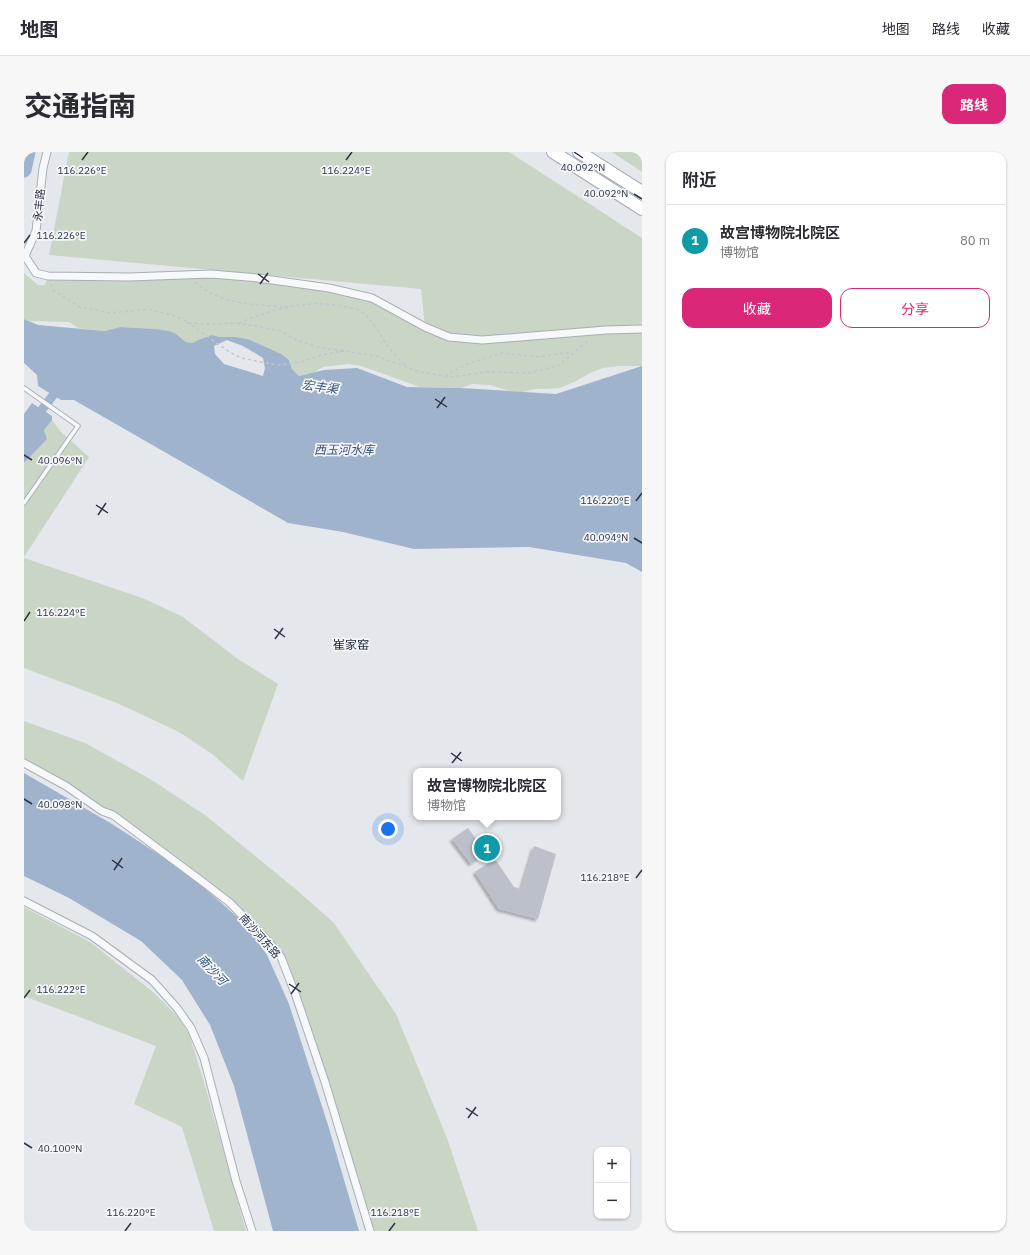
<!DOCTYPE html>
<html lang="zh">
<meta charset="utf-8">
<style>
:root{--surface:#fff;--page:#f7f7f7;--text:#2b2b33;--muted:#7c7c81;--line:#e1e1e2;--accent:#db2777}
body{margin:0;font-family:"IBM Plex Sans","Noto Sans SC",sans-serif;background:var(--page);color:var(--text)}
.controls{position:absolute;right:12px;bottom:12px;display:grid;overflow:hidden;border-radius:8px;box-shadow:0 1px 3px #0004}
.controls button{width:36px;height:36px;display:grid;place-items:center;padding:0;border:0;border-bottom:1px solid var(--line);background:var(--surface);color:var(--text);font:20px sans-serif}
.you{position:absolute;left:364px;top:677px;width:14px;height:14px;margin:-10px;border:3px solid #fff;border-radius:50%;background:#1a73e8;box-shadow:0 0 0 6px #1a73e833}
.badge{display:grid;place-items:center;width:26px;height:26px;border-radius:50%;background:var(--accent);color:#fff;font-size:13px;font-weight:700}
.pin{position:absolute;translate:-50% -50%;border:2px solid #fff;box-shadow:0 1px 4px #0006}
.popup{position:absolute;left:389px;top:616px;width:148px;height:52px;box-sizing:border-box;display:grid;place-content:center;border-radius:8px;background:var(--surface);filter:drop-shadow(0 1px 3px #0005);font-size:13px;white-space:nowrap;color:var(--muted)}
.popup b{font-size:15px;color:var(--text)}
.popup::after{content:'';position:absolute;left:50%;top:100%;margin-left:-8px;border:8px solid transparent;border-top-color:var(--surface)}
.list{margin:0;padding:0;list-style:none}
h2{display:flex;justify-content:space-between;align-items:center;height:52px;margin:0;padding:0 16px;font-size:17px}
h2 small{font-size:13px;font-weight:400;color:var(--muted)}
.list li{display:grid;grid-template-columns:26px 1fr auto;gap:12px;align-items:center;box-sizing:border-box;height:72px;padding:0 16px;border-top:1px solid var(--line)}
.list b{display:block;font-size:15px;white-space:nowrap}
.list p{margin:0;font-size:13px;white-space:nowrap;color:var(--muted)}
.list em{font-size:13px;font-style:normal;color:var(--muted)}
.actions{display:flex;gap:8px;padding:12px 16px}
.actions a{flex:1;padding:9px 0;border:1px solid var(--accent);border-radius:12px;text-align:center;font-size:14px;color:var(--accent)}
.actions .main{background:var(--accent);color:#fff}
.map{position:relative;flex:none;width:618px;height:1079px;overflow:hidden;border-radius:12px}
header{display:flex;align-items:center;gap:24px;box-sizing:border-box;height:56px;padding:0 20px;background:var(--surface);border-bottom:1px solid var(--line)}
header strong{font-size:19px}
nav{display:flex;gap:22px;margin-inline-start:auto;font-size:14px}
.intro{display:flex;align-items:center;justify-content:space-between;box-sizing:border-box;height:96px;padding:0 24px}
h1{margin:0;font-size:28px}
.button{padding:10px 18px;border-radius:12px;background:var(--accent);color:#fff;font-size:14px;font-weight:700}
main{display:flex;gap:24px;padding:0 24px}
aside{flex:1;background:var(--surface);border-radius:12px;box-shadow:0 1px 3px #0004}
.map>svg:first-child{display:block}
</style>
<header>
<strong>地图</strong>
<nav><a>地图</a><a>路线</a><a>收藏</a></nav>
</header>
<div class="intro"><h1>交通指南</h1><a class="button">路线</a></div>
<main>
<div class="map">
<svg width="618" height="1079" viewBox="0 0 618 1079">
<defs>
<filter id="shadow"><feDropShadow dx="-2.5" dy="2.5" stdDeviation="1" flood-color="#0004"/></filter>
</defs>
<rect width="100%" height="100%" fill="#e4e7ec"/>
<!-- green -->
<g fill="#c9d6c5">
<polygon points="45,0 485,0 618,86 618,214 594,214 579,216 566,221 550,230 536,236 523,237 511,237 499,240 486,239 466,233 448,232 437,236 396,235 337,214 325,212 299,215 289,221 275,224 268,217 265,208 257,203 224,187 212,185 196,185 188,183 174,188 169,191 162,190 152,182 132,177 96,175 82,179 54,176 45,170 6,169 0,167 0,121 14,133 21,133 24,124 187,122 348,146 401,174 397,137 25,103"/>
<polygon points="588,0 618,0 618,20"/>
<polygon points="28,268 36,279 65,305 0,405 0,311 23,287 20,278"/>
<polygon points="0,406 121,447 159,465 214,507 254,532 219,629 188,602 155,580 93,551 0,516"/>
<polygon points="0,569 61,591 126,627 181,663 274,739 310,771 372,862 423,986 454,1079 346,1079 257,805 205,750 89,663 0,611"/>
<polygon points="0,755 66,790 129,840 154,865 165,882 179,927 222,1079 190,1079 158,975 110,952 132,894 0,844"/>
</g>
<!-- water -->
<g fill="#9fb4cc" fill-rule="evenodd">
<path d="M0,167L14,173L81,179L96,175L132,177L145,179L152,182L162,190L169,191L174,188L188,183L196,185H212L224,187L257,202L265,208L268,217L275,224L300,218L333,216L383,235L437,236L532,242L618,214V420L602,411L505,395L390,397L319,380L264,371L50,248H37L14,234L13,223L0,211ZM203,188L219,194L239,206L241,216L239,224L200,212L191,202L190,194Z"/>
<polygon points="8,251 28,264 28,268 20,278 23,287 0,311 0,262"/>
<polygon points="0,621 88,672 165,722 221,772 243,803 265,852 304,973 335,1079 249,1079 210,934 186,873 158,828 117,789 45,746 0,724"/>
</g>
<g fill="none" stroke-linecap="round" stroke-linejoin="round">
<!-- canal -->
<polyline stroke="#9fb4cc" stroke-width="9" points="0,281 37,233"/>
<!-- river -->
<polyline stroke="#9fb4cc" stroke-width="15" points="0,18 4,0"/>
</g>
<!-- building -->
<g fill="#bbc0ca" filter="url(#shadow)">
<polygon points="444,676 462,701 447,712 428,687"/>
<polygon points="510,694 532,702 514,767 475,757 451,720 471,707 490,735 497,737"/>
</g>
<g fill="none" stroke-linecap="round" stroke-linejoin="round">
<!-- lane casing -->
<g stroke="#a9aeb7" stroke-width="5.5">
<polyline id="lane" points="0,236 54,274 0,351"/>
</g>
<!-- street casing -->
<g stroke="#a9aeb7" stroke-width="9">
<g id="street">
<polyline points="0,104 1,104 12,121 24,124 105,125 187,122 234,126 305,136 348,146 401,175 425,185 458,188 582,178 618,177"/>
<polyline points="1,104 12,79 19,16 23,0"/>
<polyline points="0,611 42,634 78,659 89,663 179,730 205,750 242,787 257,805 272,844 301,930 346,1079"/>
<polyline points="0,749 68,784 128,828 153,856 167,876 180,906 212,1029 228,1079"/>
</g>
</g>
<!-- primary casing -->
<g stroke="#a3abb8" stroke-width="14">
<g id="primary">
<polyline points="529,0 618,57"/>
<polyline points="555,0 618,40"/>
</g>
</g>
<!-- path -->
<g stroke="#c2c5cb" stroke-width="1.5" stroke-dasharray="3 3" stroke-linecap="butt">
<path d="M171,130C196,153 233,153 266,155"/>
<polyline points="27,132 29,138 56,155 86,161 124,157 148,163 166,171 186,172 210,171 232,174 256,179 273,188 293,195 352,204 396,220 427,225 463,220 507,221 535,213 565,188"/>
<polyline points="163,170 204,199 217,206 242,211 256,213 277,210 297,203 320,199"/>
<path d="M215,171C248,157 287,146 322,155C326,156 331,156 334,158C348,165 356,184 365,196C370,202 376,208 382,214"/>
<polyline points="421,224 443,212 478,201 514,205 548,200"/>
</g>
<!-- lane -->
<use href="#lane" stroke="#f7f8fa" stroke-width="3.5"/>
<!-- street -->
<use href="#street" stroke="#f7f8fa" stroke-width="7"/>
<!-- primary -->
<use href="#primary" stroke="#fff" stroke-width="12"/>
</g>
<!-- ticks -->
<path fill="none" stroke="#2b3445" stroke-width="1.5" d="M550,0L559,6M58,8L64,0M322,8L328,0M610,42L618,47M0,91L6,83M234,122L245,130M236,132L244,121M411,247L423,255M413,256L421,245M0,303L8,308M612,349L618,341M72,353L84,361M74,363L82,351M610,386L618,391M0,469L6,460M250,477L261,485M251,487L259,476M427,601L438,609M428,611L437,600M0,647L8,652M88,708L99,716M90,718L98,706M612,726L618,718M265,832L277,840M267,842L275,831M0,846L6,838M442,956L454,964M444,966L452,955M0,991L8,996M101,1079L107,1071M365,1079L371,1071"/>
<g text-anchor="middle" stroke-width="3.5" stroke-linejoin="round" paint-order="stroke">
<!-- street labels -->
<g font-size="11" fill="#2b3445" stroke="#f4f6f9">
<text transform="translate(15 53) rotate(-84)" y="4">永丰路</text>
<text transform="translate(236 784) rotate(48)" y="4">南沙河东路</text>
</g>
<!-- water labels -->
<g font-size="12" font-style="italic" fill="#34527a" stroke="#f4f6f9">
<text transform="translate(296 235) rotate(8)" y="4">宏丰渠</text>
<text x="320" y="302">西玉河水库</text>
<text transform="translate(188 818) rotate(47)" y="4">南沙河</text>
</g>
<!-- neighbourhood labels -->
<g font-size="12" fill="#1d2536" stroke="#f4f6f9">
<text x="327" y="497">崔家窑</text>
</g>
</g>
<g font-size="10" text-anchor="middle" fill="#2b3445" stroke="#f4f6f9" stroke-width="3.5" stroke-linejoin="round" paint-order="stroke">
<text x="559" y="19">40.092°N</text>
<text x="58" y="22">116.226°E</text>
<text x="322" y="22">116.224°E</text>
<text x="582" y="45">40.092°N</text>
<text x="37" y="87">116.226°E</text>
<text x="36" y="312">40.096°N</text>
<text x="581" y="352">116.220°E</text>
<text x="582" y="389">40.094°N</text>
<text x="37" y="464">116.224°E</text>
<text x="36" y="656">40.098°N</text>
<text x="581" y="729">116.218°E</text>
<text x="37" y="841">116.222°E</text>
<text x="36" y="1000">40.100°N</text>
<text x="107" y="1064">116.220°E</text>
<text x="371" y="1064">116.218°E</text>
</g>
</svg>
<div class="controls">
<button>+</button>
<button>−</button>
</div>
<div class="you"></div>
<div class="pin badge" style="left:463px;top:696px;background:#0f9aa8">1</div>
<div class="popup"><b>故宫博物院北院区</b>博物馆</div>
</div>
<aside>
<h2>附近<small></small></h2>
<ul class="list">
<li><span class="badge" style="background:#0f9aa8">1</span><div><b>故宫博物院北院区</b><p>博物馆</p></div><em>80 m</em></li>
</ul>
<div class="actions"><a class="main">收藏</a><a>分享</a></div>
</aside>
</main>
